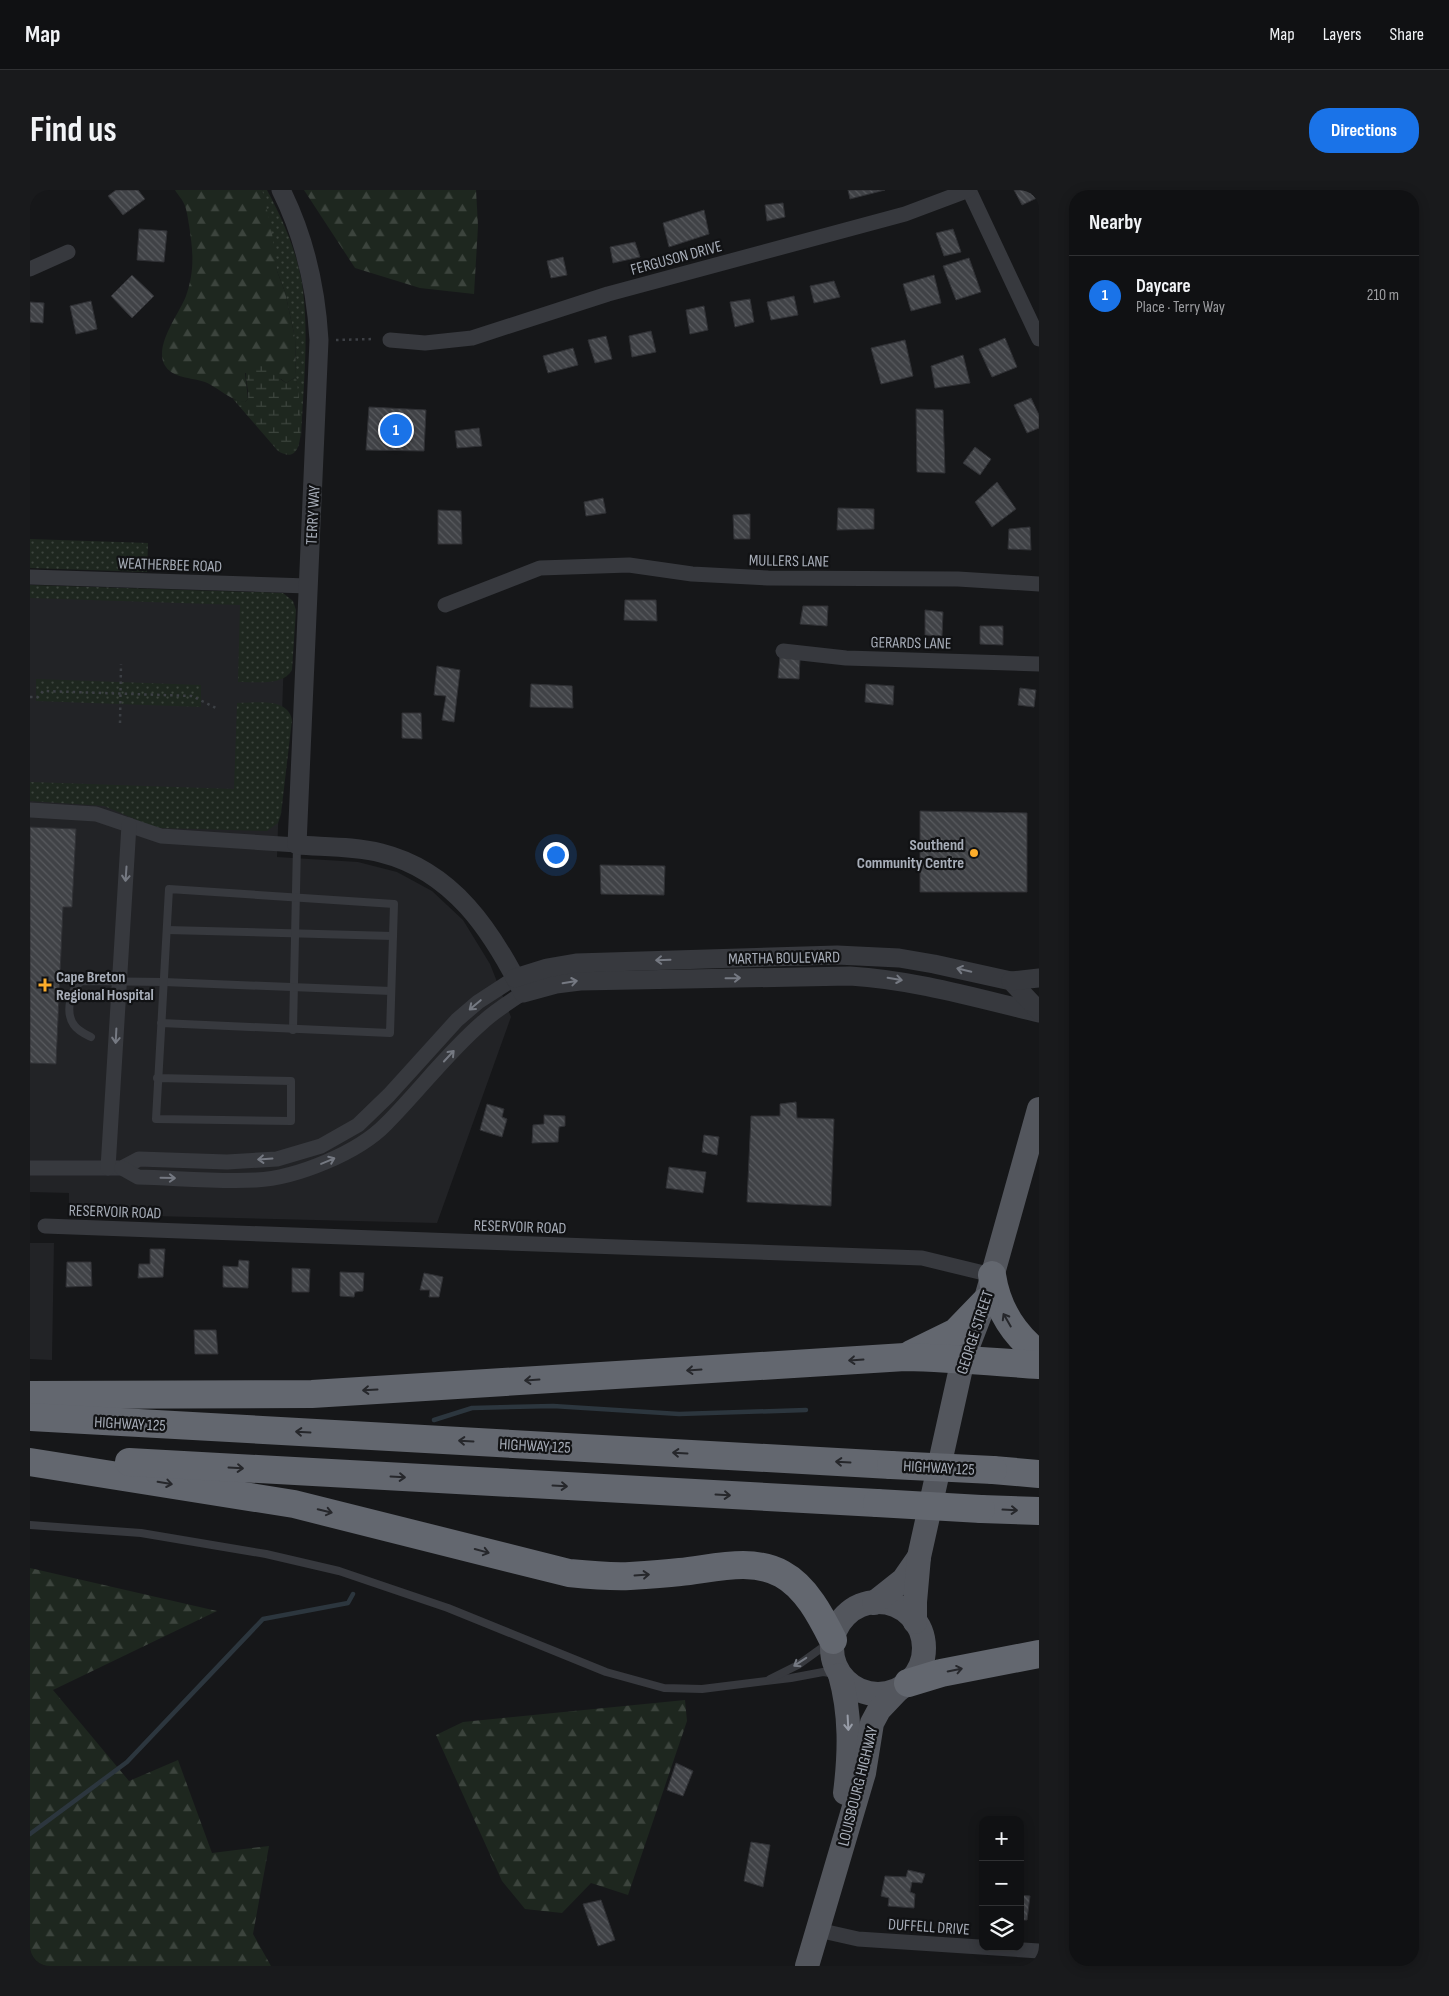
<!DOCTYPE html>
<meta charset="utf-8">
<style>
:root{--surface:#101113;--page:#191a1c;--text:#f1f3f6;--muted:#9c9da0;--line:#303133;--accent:#1a73e8}
body{margin:0;font-family:"Sofia Sans Condensed",sans-serif;background:var(--page);color:var(--text)}
.controls{position:absolute;right:15px;bottom:15px;display:grid;overflow:hidden;border-radius:10px;box-shadow:0 2px 12px #0003}
.controls button{width:45px;height:45px;display:grid;place-items:center;padding:0;border:0;border-bottom:1px solid var(--line);background:var(--surface);color:var(--text);font:25px sans-serif}
.you{position:absolute;left:525px;top:664px;width:18px;height:18px;margin:-12px;border:4px solid #fff;border-radius:50%;background:#1a73e8;box-shadow:0 0 0 8px #1a73e833}
.badge{display:grid;place-items:center;width:32px;height:32px;border-radius:50%;background:var(--accent);color:#fff;font-size:16px;font-weight:700}
.pin{position:absolute;translate:-50% -50%;border:2px solid #fff;box-shadow:0 1px 5px #0006}
.list{margin:0;padding:0;list-style:none}
h2{display:flex;justify-content:space-between;align-items:center;height:65px;margin:0;padding:0 20px;font-size:21px}
h2 small{font-size:16px;font-weight:400;color:var(--muted)}
.list li{display:grid;grid-template-columns:32px 1fr auto;gap:15px;align-items:center;box-sizing:border-box;height:80px;padding:0 20px;border-top:1px solid var(--line)}
.list b{display:block;font-size:19px;white-space:nowrap}
.list p{margin:0;font-size:16px;white-space:nowrap;color:var(--muted)}
.list em{font-size:16px;font-style:normal;color:var(--muted)}
.icon{flex:none;width:28px;height:28px;fill:none;stroke:currentColor;stroke-width:2;stroke-linecap:round;stroke-linejoin:round}
.map{position:relative;flex:none;width:1009px;height:1776px;overflow:hidden;border-radius:20px}
header{display:flex;align-items:center;gap:30px;box-sizing:border-box;height:70px;padding:0 25px;background:var(--surface);border-bottom:1px solid var(--line)}
header strong{font-size:24px}
nav{display:flex;gap:28px;margin-inline-start:auto;font-size:18px}
.intro{display:flex;align-items:center;justify-content:space-between;box-sizing:border-box;height:120px;padding:0 30px}
h1{margin:0;font-size:35px}
.button{padding:12px 22px;border-radius:20px;background:var(--accent);color:#fff;font-size:18px;font-weight:700}
main{display:flex;gap:30px;padding:0 30px}
aside{flex:1;background:var(--surface);border-radius:20px;box-shadow:0 2px 12px #0003}
.map>svg:first-child{display:block}
</style>
<header>
<strong>Map</strong>
<nav><a>Map</a><a>Layers</a><a>Share</a></nav>
</header>
<div class="intro"><h1>Find us</h1><a class="button">Directions</a></div>
<main>
<div class="map">
<svg width="1009" height="1776" viewBox="0 0 1009 1776">
<defs>
<pattern id="grass-dots" width="8" height="8" patternUnits="userSpaceOnUse" patternTransform="scale(1.25)"><rect width="8" height="8" fill="#1e271f"/><path d="M2 2h.1M6 6h.1" fill="none" stroke="#3c443d" stroke-width="1.8" stroke-linecap="round"/></pattern>
<pattern id="forest-firs" width="22" height="20" patternUnits="userSpaceOnUse" patternTransform="scale(1.25)"><rect width="22" height="20" fill="#1e271f"/><path d="M5 1l3.5 6h-7zM16 11l3.5 6h-7z" fill="#3c443d"/></pattern>
<pattern id="wetland-marsh" width="20" height="14" patternUnits="userSpaceOnUse" patternTransform="scale(1.25)"><rect width="20" height="14" fill="#1e271f"/><path d="M1 5h8M5 5V1M11 12h8M15 12V8" fill="none" stroke="#3c443d"/></pattern>
<pattern id="building-back-hatch" width="6" height="6" patternUnits="userSpaceOnUse" patternTransform="scale(1.25)"><rect width="6" height="6" fill="#404246"/><path d="M-1 5l2 2M0 0l6 6M5-1l2 2" fill="none" stroke="#595b5f"/></pattern>
</defs>
<rect width="100%" height="100%" fill="#161719"/>
<!-- built -->
<g fill="#222326">
<polygon points="0,400 256,410 247,667 328,672 367,682 402,701 433,730 460,774 481,827 407,1033 39,1024 39,1003 0,1002"/>
<polygon points="0,1053 24,1053 22,1170 0,1169"/>
</g>
<!-- grass -->
<g fill="url(#grass-dots)">
<path d="M232,0H237C254,32 268,64 273,100C279,149 273,200 271,249L266,187L265,148L255,102L247,81Z"/>
<polygon points="0,349 118,353 117,382 0,378"/>
<path d="M0,395L253,403L263,411L266,420L262,480C253,497 224,491 208,492L210,415L0,408Z"/>
<polygon points="6,489 171,495 171,517 6,511"/>
<path d="M207,513C225,513 258,507 262,530L251,624L248,633L237,641L130,638L119,635L74,616L0,611V592L204,599Z"/>
</g>
<!-- forest -->
<g fill="url(#forest-firs)">
<path d="M145,0H232L241,36L247,81L255,102L265,148L266,187L256,193L251,189L215,183L218,209L215,212C203,212 187,197 175,192C161,187 142,189 134,174C125,154 149,124 156,106C165,80 163,61 159,35C158,29 157,21 155,16C153,10 148,5 145,0Z"/>
<polygon points="274,0 446,0 448,36 444,104 390,98 325,78"/>
<polygon points="0,1378 187,1421 23,1500 99,1591 148,1570 182,1663 239,1656 223,1744 241,1776 0,1776"/>
<polygon points="655,1510 657,1531 598,1705 561,1693 532,1723 495,1719 472,1691 406,1545 433,1532"/>
</g>
<!-- wetland -->
<path fill="url(#wetland-marsh)" d="M227,173L256,193L266,187C268,202 283,283 248,261L203,209L215,212L218,209C220,196 208,175 227,173Z"/>
<g fill="none" stroke-linecap="round" stroke-linejoin="round">
<!-- stream -->
<g stroke="#2c363e" stroke-width="4.5">
<polyline points="404,1230 442,1218 523,1216 649,1224 776,1220"/>
<polyline points="0,1644 97,1572 233,1429 318,1413 323,1404"/>
</g>
</g>
<!-- building -->
<g fill="url(#building-back-hatch)" stroke="#303135">
<polygon points="86,0 108,0 115,9 93,25 78,6"/>
<polygon points="818,0 855,0 820,9"/>
<polygon points="984,0 1007,0 1009,7 992,15"/>
<polygon points="753,13 755,27 737,31 735,15"/>
<polygon points="674,20 679,44 639,57 633,33"/>
<polygon points="109,39 137,41 134,72 107,70"/>
<polygon points="923,39 931,62 914,66 906,43"/>
<polygon points="605,52 610,67 583,73 580,57"/>
<polygon points="533,67 537,85 521,88 517,71"/>
<polygon points="939,68 951,102 926,110 913,76"/>
<polygon points="102,85 124,106 102,128 81,106"/>
<polygon points="904,85 911,113 881,121 873,94"/>
<polygon points="804,91 810,107 784,113 780,96"/>
<polygon points="764,106 768,125 741,130 737,112"/>
<polygon points="720,109 724,132 705,137 700,112"/>
<polygon points="61,111 67,139 46,144 40,116"/>
<polygon points="0,112 14,113 13,133 0,132"/>
<polygon points="674,116 678,140 660,144 656,120"/>
<polygon points="621,141 626,162 602,167 599,146"/>
<polygon points="576,146 582,169 565,173 558,150"/>
<polygon points="975,148 987,177 962,187 949,159"/>
<polygon points="875,150 883,186 851,194 841,158"/>
<polygon points="543,158 548,175 518,183 513,166"/>
<polygon points="933,165 940,193 905,198 901,176"/>
<polygon points="1001,208 1009,225 1009,238 997,243 984,215"/>
<polygon points="339,217 396,220 394,261 336,260"/>
<polygon points="886,219 913,220 915,283 887,282"/>
<polygon points="449,238 452,256 427,258 425,241"/>
<polygon points="945,257 961,269 950,285 933,273"/>
<polygon points="967,292 986,319 962,337 945,312"/>
<polygon points="573,308 576,323 556,326 554,312"/>
<polygon points="808,318 844,319 844,339 807,340"/>
<polygon points="408,320 431,321 432,354 408,354"/>
<polygon points="720,324 720,349 704,349 703,325"/>
<polygon points="1000,337 1001,360 978,359 979,339"/>
<polygon points="595,410 626,410 627,431 594,430"/>
<polygon points="773,416 798,416 797,436 770,434"/>
<polygon points="895,420 913,422 912,446 895,445"/>
<polygon points="950,436 973,436 973,455 950,454"/>
<polygon points="750,467 770,469 769,489 748,488"/>
<polygon points="407,476 430,480 424,532 412,530 416,506 404,505"/>
<polygon points="501,494 542,496 543,518 500,517"/>
<polygon points="836,494 864,496 863,515 835,512"/>
<polygon points="990,498 1006,500 1004,517 988,515"/>
<polygon points="372,523 391,523 392,549 372,548"/>
<polygon points="890,621 997,623 997,702 890,702"/>
<polygon points="0,637 46,639 42,717 33,717 26,874 0,873"/>
<polygon points="570,675 635,676 634,705 571,704"/>
<polygon points="766,912 767,928 804,929 801,1016 717,1012 721,926 750,926 750,914"/>
<polygon points="457,914 474,919 472,927 477,929 472,947 450,940"/>
<polygon points="514,925 535,926 535,936 529,937 528,952 502,953 503,935 514,934"/>
<polygon points="674,945 689,947 687,965 672,962"/>
<polygon points="639,977 676,982 673,1003 636,998"/>
<polygon points="120,1059 135,1059 133,1087 108,1088 109,1074 120,1074"/>
<polygon points="209,1070 219,1071 218,1098 193,1097 193,1076 208,1077"/>
<polygon points="37,1072 61,1072 62,1096 36,1097"/>
<polygon points="262,1078 280,1079 279,1102 262,1102"/>
<polygon points="310,1082 334,1083 333,1101 325,1102 324,1107 310,1106"/>
<polygon points="394,1083 413,1087 409,1107 399,1107 400,1100 390,1100"/>
<polygon points="164,1140 186,1140 188,1164 165,1164"/>
<polygon points="646,1573 663,1581 653,1606 637,1600"/>
<polygon points="721,1652 740,1655 733,1697 714,1691"/>
<polygon points="878,1680 895,1684 892,1693 882,1692 880,1702 885,1704 884,1718 858,1716 859,1708 851,1706 855,1686 876,1687"/>
<polygon points="990,1705 1000,1706 997,1730 990,1730"/>
<polygon points="571,1710 585,1750 568,1756 553,1714"/>
</g>
<g fill="none" stroke-linecap="round" stroke-linejoin="round">
<!-- path -->
<g stroke="#3d4045" stroke-width="2.5" stroke-dasharray="2.5 4" stroke-linecap="butt">
<polyline points="306,150 345,149"/>
<polyline points="0,507 8,507 13,501 162,506 188,519"/>
<polyline points="90,533 91,474"/>
</g>
<!-- service -->
<g stroke="#37393e" stroke-width="8">
<polyline points="137,740 363,746"/>
<polyline points="263,840 267,655"/>
<path d="M61,847C55,844 48,841 44,835C35,823 40,798 52,791L134,792L361,801"/>
<polyline points="127,888 261,891 261,931 126,929 139,699 364,714 360,843 131,833"/>
<polyline points="0,1335 111,1343 236,1364 309,1381 418,1418 576,1482 634,1498 672,1499 761,1488 793,1482 807,1484"/>
<polyline points="740,1489 768,1475 800,1452"/>
</g>
<!-- minor -->
<g stroke="#37393e" stroke-width="15">
<polyline points="939,0 1009,149"/>
<polyline points="0,79 38,62"/>
<polyline points="360,150 395,153 442,148 578,104 875,24 939,0"/>
<polyline points="0,387 278,396"/>
<polyline points="415,415 510,378 599,375 662,384 738,388 928,389 1009,394"/>
<polyline points="753,461 816,468 1009,474"/>
<polyline points="0,620 66,624 131,646 267,655"/>
<polyline points="0,978 92,978 109,969 197,972 247,969 291,956 328,935 359,905 427,830 448,812 485,788"/>
<polyline points="78,978 99,635"/>
<path d="M92,978L108,987C147,988 187,992 226,990C266,988 328,963 356,934C389,901 417,863 453,832C465,821 479,812 493,803"/>
<polyline points="15,1036 892,1068 962,1085"/>
<polyline points="788,1740 828,1749 1009,1761"/>
</g>
<!-- tertiary -->
<g stroke="#37393e" stroke-width="19">
<path d="M251,0C275,48 286,98 289,150L267,655C295,657 324,656 351,663C423,681 462,741 493,803L526,794L550,791L820,786C885,790 946,808 1009,823"/>
<polyline points="485,788 517,778 546,773 807,765 869,768 904,774 981,791 1009,821"/>
<polyline points="981,791 1009,788"/>
</g>
<!-- primary -->
<g stroke="#53565d" stroke-width="24">
<circle cx="848" cy="1458" r="46"/>
<polyline points="844,1413 873,1390 889,1367"/>
<polyline points="885,1432 885,1412 889,1367 933,1169 955,1112 1009,919"/>
<path d="M810,1485C821,1524 820,1563 815,1603"/>
<polyline points="777,1776 834,1583 842,1533 849,1520 868,1500"/>
</g>
<!-- motorway -->
<g stroke="#63676f" stroke-width="28">
<path d="M962,1085C967,1118 983,1144 1009,1164"/>
<polyline points="881,1164 926,1142 955,1112"/>
<path d="M0,1205L282,1204L875,1167C920,1168 964,1172 1009,1175"/>
<polyline points="0,1227 861,1275"/>
<path d="M0,1272L264,1314L539,1383C559,1385 579,1387 600,1386C617,1385 633,1384 650,1382C682,1379 722,1367 752,1384C776,1397 791,1426 803,1450"/>
<polyline points="99,1272 847,1313"/>
<polyline points="963,1280 1009,1284"/>
<polyline points="951,1319 1009,1321"/>
<polyline points="878,1493 911,1483 1009,1464"/>
</g>
<!-- motorway-bridge -->
<g stroke="#63676f" stroke-width="28">
<polyline points="861,1275 963,1280"/>
<polyline points="847,1313 951,1319"/>
</g>
</g>
<!-- one-way arrows -->
<defs><path id="oneway-shaft" d="M-6 0H5M1.5-3L5.5 0L1.5 3" fill="none" stroke-width="1.6" stroke-linecap="round" stroke-linejoin="round" transform="scale(1.25)"/></defs>
<g stroke="#757982">
<use href="#oneway-shaft" transform="translate(96 684) rotate(94)"/>
<use href="#oneway-shaft" transform="translate(633 770) rotate(178)"/>
<use href="#oneway-shaft" transform="translate(934 780) rotate(-167)"/>
<use href="#oneway-shaft" transform="translate(703 788) rotate(-1)"/>
<use href="#oneway-shaft" transform="translate(865 789) rotate(9)"/>
<use href="#oneway-shaft" transform="translate(540 792) rotate(-9)"/>
<use href="#oneway-shaft" transform="translate(445 815) rotate(140)"/>
<use href="#oneway-shaft" transform="translate(86 846) rotate(93)"/>
<use href="#oneway-shaft" transform="translate(419 866) rotate(-47)"/>
<use href="#oneway-shaft" transform="translate(235 969) rotate(176)"/>
<use href="#oneway-shaft" transform="translate(298 971) rotate(-23)"/>
<use href="#oneway-shaft" transform="translate(138 988) rotate(1)"/>
<use href="#oneway-shaft" transform="translate(770 1472) rotate(147)"/>
</g>
<g stroke="#26272b">
<use href="#oneway-shaft" transform="translate(977 1130) rotate(-120)"/>
<use href="#oneway-shaft" transform="translate(826 1170) rotate(176)"/>
<use href="#oneway-shaft" transform="translate(664 1180) rotate(176)"/>
<use href="#oneway-shaft" transform="translate(502 1190) rotate(176)"/>
<use href="#oneway-shaft" transform="translate(340 1200) rotate(177)"/>
<use href="#oneway-shaft" transform="translate(273 1242) rotate(-177)"/>
<use href="#oneway-shaft" transform="translate(436 1251) rotate(-177)"/>
<use href="#oneway-shaft" transform="translate(650 1263) rotate(-177)"/>
<use href="#oneway-shaft" transform="translate(813 1272) rotate(-177)"/>
<use href="#oneway-shaft" transform="translate(206 1278) rotate(3)"/>
<use href="#oneway-shaft" transform="translate(368 1287) rotate(3)"/>
<use href="#oneway-shaft" transform="translate(135 1293) rotate(9)"/>
<use href="#oneway-shaft" transform="translate(530 1296) rotate(3)"/>
<use href="#oneway-shaft" transform="translate(693 1305) rotate(3)"/>
<use href="#oneway-shaft" transform="translate(980 1320) rotate(3)"/>
<use href="#oneway-shaft" transform="translate(295 1321) rotate(14)"/>
<use href="#oneway-shaft" transform="translate(452 1361) rotate(15)"/>
<use href="#oneway-shaft" transform="translate(612 1385) rotate(-4)"/>
<use href="#oneway-shaft" transform="translate(925 1480) rotate(-11)"/>
</g>
<use stroke="#979ca7" href="#oneway-shaft" transform="translate(818 1533) rotate(87)"/>
<!-- markers -->
<g fill="#fdad2b" stroke="#111214" stroke-width="2">
<circle cx="944" cy="663" r="5"/>
<path d="M12.5 787.5h5v5h5v5h-5v5h-5v-5h-5v-5h5z"/>
</g>
<g text-anchor="middle" stroke-width="4.5" stroke-linejoin="round" paint-order="stroke">
<!-- street labels -->
<g font-size="16" fill="#a8aeb9" stroke="#111214">
<text transform="translate(646 67) rotate(-15)" y="6">FERGUSON DRIVE</text>
<text transform="translate(282 325) rotate(-87)" y="6">TERRY WAY</text>
<text transform="translate(759 370) rotate(1)" y="6">MULLERS LANE</text>
<text transform="translate(140 374) rotate(2)" y="6">WEATHERBEE ROAD</text>
<text transform="translate(881 452) rotate(1)" y="6">GERARDS LANE</text>
<text transform="translate(754 767) rotate(-1)" y="6">MARTHA BOULEVARD</text>
<text transform="translate(85 1021) rotate(2)" y="6">RESERVOIR ROAD</text>
<text transform="translate(490 1036) rotate(2)" y="6">RESERVOIR ROAD</text>
<text transform="translate(944 1142) rotate(-72)" y="6">GEORGE STREET</text>
<text transform="translate(100 1233) rotate(3)" y="6">HIGHWAY 125</text>
<text transform="translate(505 1255) rotate(3)" y="6">HIGHWAY 125</text>
<text transform="translate(909 1277) rotate(3)" y="6">HIGHWAY 125</text>
<text transform="translate(827 1596) rotate(-76)" y="6">LOUISBOURG HIGHWAY</text>
<text transform="translate(899 1736) rotate(4)" y="6">DUFFELL DRIVE</text>
</g>
<!-- poi labels -->
<g font-size="16" font-weight="bold" fill="#a8aeb9" stroke="#111214" text-anchor="end">
<text x="934" y="660">Southend<tspan x="934" dy="18">Community Centre</tspan></text>
<text x="26" y="792" text-anchor="start">Cape Breton<tspan x="26" dy="18">Regional Hospital</tspan></text>
</g>
</g>
</svg>
<div class="controls">
<button>+</button>
<button>−</button>
<button><svg class="icon" aria-label="layers" viewBox="0 0 24 24"><path d="M12 4l9 5-9 5-9-5zM3 14l9 5 9-5"/></svg></button>
</div>
<div class="you"></div>
<div class="pin badge" style="left:366px;top:240px">1</div>
</div>
<aside>
<h2>Nearby<small></small></h2>
<ul class="list">
<li><span class="badge">1</span><div><b>Daycare</b><p>Place · Terry Way</p></div><em>210 m</em></li>
</ul>
</aside>
</main>
